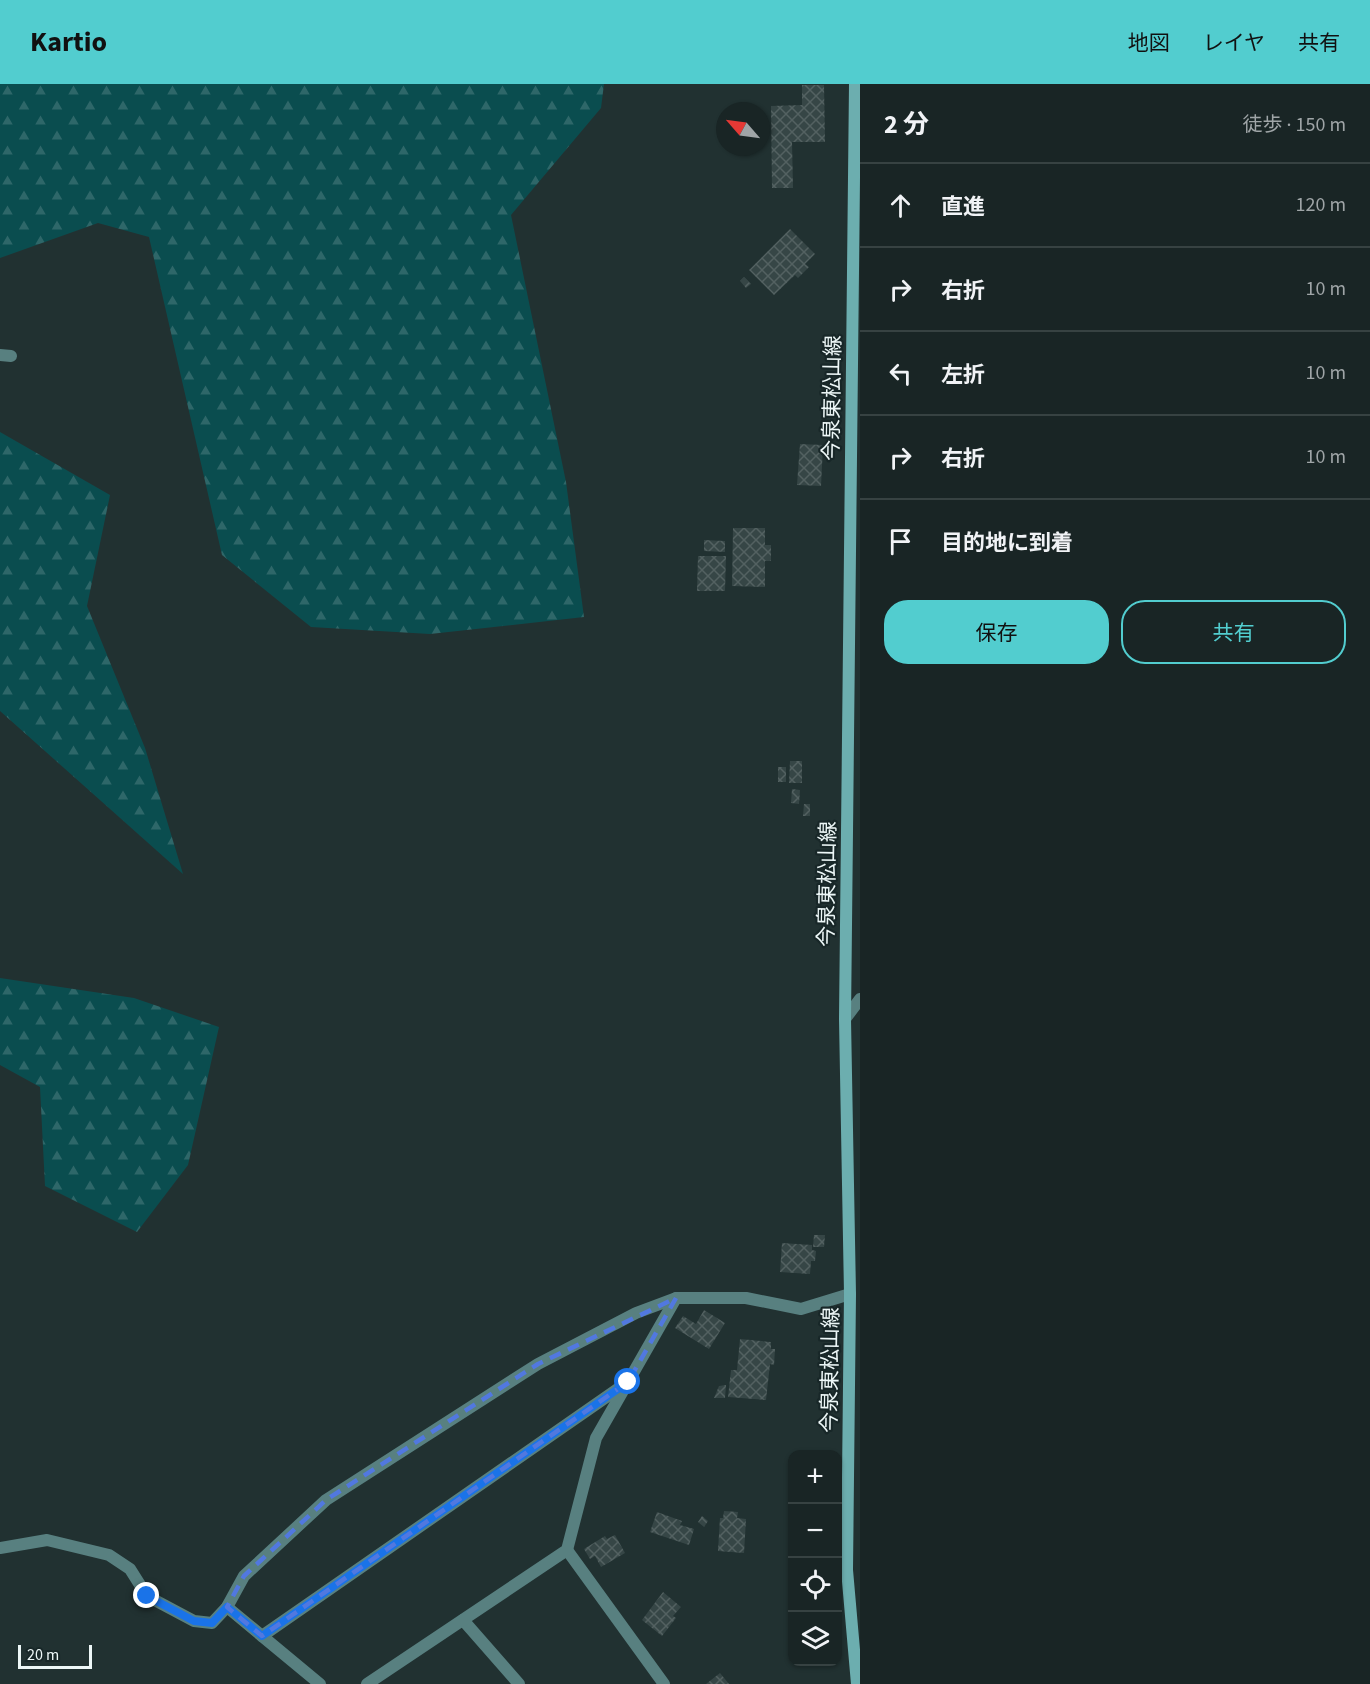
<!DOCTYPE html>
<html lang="ja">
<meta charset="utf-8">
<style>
:root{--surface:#192525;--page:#263132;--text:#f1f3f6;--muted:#9fa5a7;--line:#374242;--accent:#52cdcf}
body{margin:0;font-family:"Source Sans 3","Noto Sans JP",sans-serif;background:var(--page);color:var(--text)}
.controls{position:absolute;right:18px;bottom:18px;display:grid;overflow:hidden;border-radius:12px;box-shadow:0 2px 4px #0004}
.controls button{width:54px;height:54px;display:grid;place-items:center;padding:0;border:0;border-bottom:2px solid var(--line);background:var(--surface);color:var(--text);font:30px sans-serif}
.compass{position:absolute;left:716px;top:18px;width:54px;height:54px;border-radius:50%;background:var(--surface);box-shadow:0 2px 4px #0004;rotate:298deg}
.scale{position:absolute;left:18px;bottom:15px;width:74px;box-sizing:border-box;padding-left:6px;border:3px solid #edf7f7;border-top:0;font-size:16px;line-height:21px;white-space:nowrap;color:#edf7f7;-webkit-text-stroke:4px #182728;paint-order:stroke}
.stop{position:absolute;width:18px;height:18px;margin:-14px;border:4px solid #1a73e8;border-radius:50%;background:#fff}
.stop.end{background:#1a73e8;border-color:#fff;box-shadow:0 2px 6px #0008}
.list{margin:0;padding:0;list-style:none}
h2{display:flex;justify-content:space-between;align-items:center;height:78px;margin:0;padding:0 24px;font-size:26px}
h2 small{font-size:20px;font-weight:400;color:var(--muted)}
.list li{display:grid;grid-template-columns:39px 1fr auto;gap:18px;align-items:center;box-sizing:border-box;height:84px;padding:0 24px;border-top:2px solid var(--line)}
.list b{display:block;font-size:22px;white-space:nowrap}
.list em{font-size:20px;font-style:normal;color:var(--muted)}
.actions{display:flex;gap:12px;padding:18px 24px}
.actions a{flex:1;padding:14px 0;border:2px solid var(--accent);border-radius:24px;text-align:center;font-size:21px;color:var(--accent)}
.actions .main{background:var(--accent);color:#111}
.icon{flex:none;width:33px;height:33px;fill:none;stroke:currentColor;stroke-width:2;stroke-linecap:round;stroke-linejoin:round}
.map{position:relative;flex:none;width:860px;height:1600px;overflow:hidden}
header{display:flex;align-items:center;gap:36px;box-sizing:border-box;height:84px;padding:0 30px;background:var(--accent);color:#111}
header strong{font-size:28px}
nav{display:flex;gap:33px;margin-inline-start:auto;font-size:21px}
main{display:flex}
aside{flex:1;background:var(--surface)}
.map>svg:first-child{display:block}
</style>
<header>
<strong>Kartio</strong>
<nav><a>地図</a><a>レイヤ</a><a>共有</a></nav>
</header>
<main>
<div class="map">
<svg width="860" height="1600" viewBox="0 0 860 1600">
<defs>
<pattern id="forest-firs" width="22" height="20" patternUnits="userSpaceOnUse" patternTransform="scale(1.5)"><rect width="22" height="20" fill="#0a4d4f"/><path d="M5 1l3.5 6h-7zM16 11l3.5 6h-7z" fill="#2e6769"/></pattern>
<pattern id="building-cross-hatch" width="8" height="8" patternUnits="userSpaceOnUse" patternTransform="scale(1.5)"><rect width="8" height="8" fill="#364646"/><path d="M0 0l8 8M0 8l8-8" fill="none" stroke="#536161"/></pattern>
</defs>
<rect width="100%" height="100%" fill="#213131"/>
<!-- forest -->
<g fill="url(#forest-firs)">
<polygon points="0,0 604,0 601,24 511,131 566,398 584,533 430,550 311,543 222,471 149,153 98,139 0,174"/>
<polygon points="0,348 110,411 87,522 145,664 183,790 0,627"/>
<polygon points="0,894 134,914 219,943 188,1081 137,1148 45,1102 40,1003 0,981"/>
</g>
<!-- building -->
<g fill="url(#building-cross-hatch)">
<polygon points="802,1 824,1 825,58 792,58 793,104 772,104 771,22 802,21"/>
<polygon points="790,145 815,170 805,180 809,183 798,194 795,191 774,211 749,186"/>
<polygon points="744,193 751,200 746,204 740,197"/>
<polygon points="800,360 823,361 821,402 797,401"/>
<polygon points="733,444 765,444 765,461 771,461 771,477 765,477 765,503 732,502"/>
<polygon points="704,456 725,457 725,468 704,467"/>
<polygon points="698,472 726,472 725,507 697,507"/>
<polygon points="790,677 802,677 802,699 789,699"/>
<rect x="778" y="683" width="8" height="15"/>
<polygon points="792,705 800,706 799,720 791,719"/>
<polygon points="804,720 810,720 810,732 803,732"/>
<polygon points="814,1151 825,1151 824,1163 813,1163"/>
<polygon points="782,1159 812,1161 812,1166 816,1167 815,1177 811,1177 810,1190 780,1188"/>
<polygon points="704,1226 725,1239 709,1265 675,1244 683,1232 696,1240"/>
<polygon points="740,1255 771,1258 771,1265 775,1265 774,1281 770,1280 766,1316 728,1313 731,1286 737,1286"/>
<polygon points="726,1301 725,1314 714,1314 719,1302"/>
<polygon points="724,1427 738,1428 737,1434 746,1435 744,1469 718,1467 720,1434 723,1434"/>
<polygon points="657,1428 682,1437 680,1441 694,1445 689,1461 650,1448"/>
<polygon points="702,1432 708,1437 704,1443 698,1438"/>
<polygon points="615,1451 625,1469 601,1483 595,1472 590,1475 584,1465 605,1452 607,1455"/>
<polygon points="663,1508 681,1523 673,1532 676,1534 662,1552 642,1536"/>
<polygon points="720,1589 729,1600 706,1600"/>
</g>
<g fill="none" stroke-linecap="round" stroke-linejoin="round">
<!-- street -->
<g stroke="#588080" stroke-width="12">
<polyline points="0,271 11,272"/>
<polyline points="845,935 860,915"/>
<polyline points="0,1464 47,1456 109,1471 130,1485 147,1512 194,1537 212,1539 227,1523 244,1492 326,1416 538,1280 636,1229 676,1214 746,1214 801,1225 850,1210"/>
<polyline points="567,1466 664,1600"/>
<polyline points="227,1523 320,1600"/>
<polyline points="463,1536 519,1600"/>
<polyline points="262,1552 625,1300"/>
<polyline points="367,1600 567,1466 596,1354 676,1214"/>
</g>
<!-- secondary -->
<polyline stroke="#6caeaf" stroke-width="12" points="855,0 845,935 850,1210 847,1486 857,1600"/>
</g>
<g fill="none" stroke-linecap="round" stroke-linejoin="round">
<!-- route -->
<polyline stroke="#1a73e8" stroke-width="8" points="147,1512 194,1537 212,1539 227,1523 262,1552 628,1298"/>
</g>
<!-- marked area -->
<path fill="none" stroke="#5178e0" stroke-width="4.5" stroke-dasharray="12 8" stroke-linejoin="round" d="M676,1214L628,1298L262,1552L227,1523L244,1492L326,1416L538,1280Z"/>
<g text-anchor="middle" stroke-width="4.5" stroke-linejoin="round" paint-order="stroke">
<!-- street labels -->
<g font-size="21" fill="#edf7f7" stroke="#182728">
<text transform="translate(832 314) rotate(-89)" y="7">今泉東松山線</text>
<text transform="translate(827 800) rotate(-89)" y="7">今泉東松山線</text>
<text transform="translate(830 1286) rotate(-89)" y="7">今泉東松山線</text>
</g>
</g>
</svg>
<div class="controls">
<button>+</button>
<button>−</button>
<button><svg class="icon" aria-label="locate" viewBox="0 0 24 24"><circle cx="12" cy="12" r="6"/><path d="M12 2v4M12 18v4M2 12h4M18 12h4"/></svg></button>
<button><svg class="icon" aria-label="layers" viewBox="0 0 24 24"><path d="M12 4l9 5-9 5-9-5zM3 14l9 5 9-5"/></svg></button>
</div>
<svg class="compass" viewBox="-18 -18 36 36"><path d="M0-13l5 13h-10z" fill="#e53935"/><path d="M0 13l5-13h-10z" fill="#9fa5a7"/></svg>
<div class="scale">20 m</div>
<div class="stop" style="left:628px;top:1298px"></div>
<div class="stop end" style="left:147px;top:1512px"></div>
</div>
<aside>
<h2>2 分<small>徒歩 · 150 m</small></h2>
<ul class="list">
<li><svg class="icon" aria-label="ahead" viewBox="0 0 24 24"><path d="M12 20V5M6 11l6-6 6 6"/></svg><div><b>直進</b></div><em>120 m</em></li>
<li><svg class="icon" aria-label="right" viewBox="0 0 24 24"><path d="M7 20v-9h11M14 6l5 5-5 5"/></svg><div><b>右折</b></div><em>10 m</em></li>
<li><svg class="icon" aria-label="left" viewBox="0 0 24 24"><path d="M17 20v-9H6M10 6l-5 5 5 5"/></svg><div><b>左折</b></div><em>10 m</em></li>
<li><svg class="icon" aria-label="right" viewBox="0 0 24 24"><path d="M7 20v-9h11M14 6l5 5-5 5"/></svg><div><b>右折</b></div><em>10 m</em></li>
<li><svg class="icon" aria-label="arrive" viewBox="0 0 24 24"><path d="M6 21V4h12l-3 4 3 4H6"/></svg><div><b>目的地に到着</b></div></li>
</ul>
<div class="actions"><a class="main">保存</a><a>共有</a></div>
</aside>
</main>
